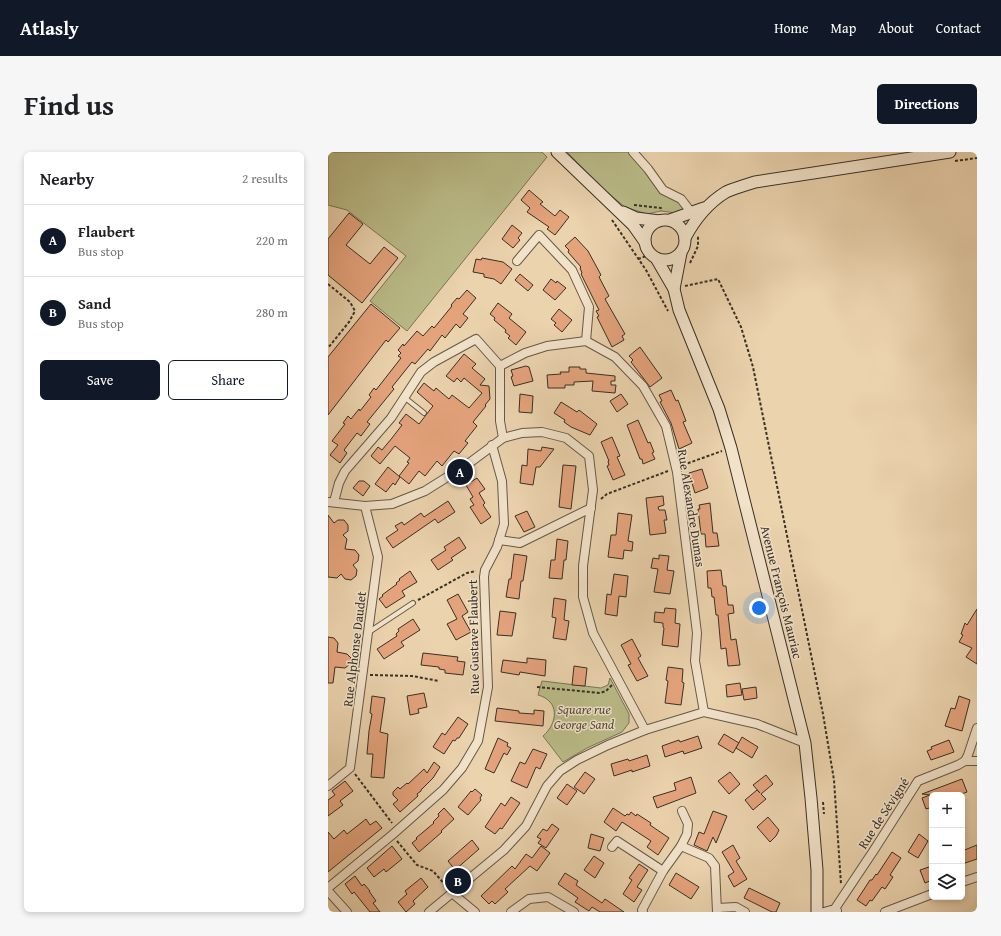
<!DOCTYPE html>
<meta charset="utf-8">
<style>
:root{--surface:#fff;--page:#f6f6f6;--text:#202124;--muted:#757577;--line:#e0e0e0;--accent:#111827}
body{margin:0;font-family:"Gentium Book Plus",serif;background:var(--page);color:var(--text)}
.controls{position:absolute;right:12px;bottom:12px;display:grid;overflow:hidden;border-radius:6px;box-shadow:0 2px 6px #0003}
.controls button{width:36px;height:36px;display:grid;place-items:center;padding:0;border:0;border-bottom:1px solid var(--line);background:var(--surface);color:var(--text);font:20px sans-serif}
.you{position:absolute;left:431px;top:456px;width:14px;height:14px;margin:-10px;border:3px solid #fff;border-radius:50%;background:#1a73e8;box-shadow:0 0 0 6px #1a73e833}
.badge{display:grid;place-items:center;width:26px;height:26px;border-radius:50%;background:var(--accent);color:#fff;font-size:13px;font-weight:700}
.pin{position:absolute;translate:-50% -50%;border:2px solid #fff;box-shadow:0 1px 4px #0006}
.list{margin:0;padding:0;list-style:none}
h2{display:flex;justify-content:space-between;align-items:center;height:52px;margin:0;padding:0 16px;font-size:17px}
h2 small{font-size:13px;font-weight:400;color:var(--muted)}
.list li{display:grid;grid-template-columns:26px 1fr auto;gap:12px;align-items:center;box-sizing:border-box;height:72px;padding:0 16px;border-top:1px solid var(--line)}
.list b{display:block;font-size:15px;white-space:nowrap}
.list p{margin:0;font-size:13px;white-space:nowrap;color:var(--muted)}
.list em{font-size:13px;font-style:normal;color:var(--muted)}
.actions{display:flex;gap:8px;padding:12px 16px}
.actions a{flex:1;padding:9px 0;border:1px solid var(--accent);border-radius:6px;text-align:center;font-size:14px;color:var(--accent)}
.actions .main{background:var(--accent);color:#fff}
.icon{flex:none;width:22px;height:22px;fill:none;stroke:currentColor;stroke-width:2;stroke-linecap:round;stroke-linejoin:round}
.map{position:relative;flex:none;width:649px;height:760px;overflow:hidden;border-radius:6px}
header{display:flex;align-items:center;gap:24px;box-sizing:border-box;height:56px;padding:0 20px;background:var(--accent);color:#fff}
header strong{font-size:19px}
nav{display:flex;gap:22px;margin-inline-start:auto;font-size:14px}
.intro{display:flex;align-items:center;justify-content:space-between;box-sizing:border-box;height:96px;padding:0 24px}
h1{margin:0;font-size:28px}
.button{padding:10px 18px;border-radius:6px;background:var(--accent);color:#fff;font-size:14px;font-weight:700}
main{display:flex;gap:24px;padding:0 24px}
aside{flex:1;background:var(--surface);border-radius:6px;box-shadow:0 2px 6px #0003}
.map>svg:first-child{display:block}
</style>
<header>
<strong>Atlasly</strong>
<nav><a>Home</a><a>Map</a><a>About</a><a>Contact</a></nav>
</header>
<div class="intro"><h1>Find us</h1><a class="button">Directions</a></div>
<main>
<aside>
<h2>Nearby<small>2 results</small></h2>
<ul class="list">
<li><span class="badge">A</span><div><b>Flaubert</b><p>Bus stop</p></div><em>220 m</em></li>
<li><span class="badge">B</span><div><b>Sand</b><p>Bus stop</p></div><em>280 m</em></li>
</ul>
<div class="actions"><a class="main">Save</a><a>Share</a></div>
</aside>
<div class="map">
<svg width="649" height="760" viewBox="0 0 649 760">
<rect width="100%" height="100%" fill="#ebd3ae"/>
<filter id="stains"><feTurbulence type="fractalNoise" baseFrequency=".005" numOctaves="4"/><feColorMatrix values="0 0 0 0 .2 0 0 0 0 .09 0 0 0 0 .02 0 0 0 .5 -.17"/></filter>
<radialGradient id="worn" r=".72"><stop offset=".6" stop-color="#630" stop-opacity="0"/><stop offset="1" stop-color="#630" stop-opacity=".3"/></radialGradient>
<!-- green -->
<g fill="#babb88" stroke="#797657">
<polygon points="0,0 214,0 219,5 79,179 42,149 78,104 19,58 0,53"/>
<polygon points="239,0 301,0 323,25 350,47 357,59 348,61 333,59 319,62 297,55 274,36"/>
<path d="M282,526L301,562V571L294,580L259,596L235,610L215,584C230,571 232,549 210,543L214,529L273,536L280,533Z"/>
</g>
<!-- building -->
<g fill="#e5a37c" stroke="#383026">
<polygon points="201,38 215,50 212,52 227,64 232,58 241,65 227,83 219,77 221,75 199,60 202,56 193,48"/>
<polygon points="21,61 35,72 18,93 42,112 56,95 70,106 34,151 0,123 0,87"/>
<polygon points="184,73 194,81 190,86 192,88 185,96 174,87"/>
<polygon points="247,85 260,99 273,123 271,125 281,144 277,147 297,182 294,184 296,188 284,195 269,165 271,164 268,159 271,158 253,122 254,121 252,116 253,115 240,100 241,98 237,94"/>
<polygon points="154,106 175,110 184,117 173,132 166,127 156,125 156,122 145,120 148,107 153,108"/>
<polygon points="192,122 205,133 200,139 187,128"/>
<polygon points="223,127 228,131 229,129 238,136 227,148 215,138"/>
<polygon points="139,138 148,146 135,162 140,166 132,176 128,172 117,186 114,183 102,199 100,197 87,212 84,210 64,235 66,237 39,270 42,272 33,284 29,281 16,298 19,301 12,311 2,303 10,293 4,289 17,272 15,271 20,264 23,267 31,257 32,259 43,245 41,243 46,236 48,238 73,206 70,204 73,201 70,198 75,192 76,194 89,179 95,184 104,174 106,176 124,154 123,153 129,146 131,147"/>
<polygon points="170,151 184,162 181,166 198,180 188,193 180,186 182,184 177,180 178,178 166,168 167,166 162,162"/>
<polygon points="43,152 72,176 60,190 58,188 0,263 0,205"/>
<polygon points="231,157 244,168 234,180 226,173 228,171 223,167"/>
<polygon points="312,195 334,226 322,235 303,210 305,208 301,204"/>
<polygon points="136,202 148,212 144,216 157,227 152,233 161,234 162,247 157,253 158,254 145,270 149,274 137,289 140,291 131,302 126,299 114,314 109,309 97,324 91,319 81,332 71,324 81,311 79,310 82,306 67,294 52,312 43,304 50,295 54,298 64,286 74,273 71,271 78,262 91,272 105,254 89,240 96,231 106,239 108,236 121,247 124,243 141,256 154,241 136,226 133,230 129,226 126,230 118,224"/>
<polygon points="198,214 201,215 205,229 186,234 183,225 185,224 183,218"/>
<polygon points="241,215 252,215 252,217 258,217 258,221 287,224 287,229 283,229 283,233 288,233 287,241 264,239 265,229 246,230 246,233 237,233 237,236 220,236 219,223 233,222 232,220 241,220"/>
<polygon points="343,238 348,249 350,248 358,269 355,270 364,291 351,297 343,271 332,250 334,249 331,243"/>
<polygon points="192,242 205,244 204,261 191,260"/>
<polygon points="293,242 300,252 289,260 282,249"/>
<polygon points="233,250 249,260 251,258 269,272 262,283 243,275 236,270 237,268 226,261"/>
<polygon points="310,268 320,291 322,290 326,300 324,301 327,307 315,312 314,307 312,307 299,273"/>
<polygon points="284,285 292,304 289,305 297,323 285,328 279,314 281,313 280,309 281,309 273,290"/>
<polygon points="214,295 226,297 212,315 208,315 205,333 192,331 194,313 199,314 200,297 213,299"/>
<polygon points="235,313 248,314 243,357 231,355"/>
<polygon points="60,315 72,325 67,333 65,331 58,340 47,332"/>
<polygon points="374,317 380,336 367,341 361,321"/>
<polygon points="149,326 157,337 151,341 157,351 155,353 163,365 153,372 142,355 146,353 142,347 145,345 138,333"/>
<polygon points="31,329 36,329 42,334 35,344 25,336"/>
<polygon points="335,344 336,353 330,355 331,358 337,358 339,368 336,368 338,381 322,383 318,346"/>
<polygon points="120,349 127,360 110,371 107,367 65,396 58,386 70,378 67,374 74,370 76,373 93,361 96,365"/>
<polygon points="382,351 385,381 389,381 391,394 378,395 377,382 373,382 370,357 372,357 371,353"/>
<polygon points="199,359 207,375 196,380 187,364"/>
<polygon points="290,361 304,363 300,389 305,390 304,399 296,398 295,407 280,405 283,383 288,383"/>
<polygon points="0,363 6,371 10,368 16,368 20,373 20,379 15,383 19,387 17,397 27,398 31,403 30,409 25,413 29,418 28,424 23,428 17,427 13,422 9,426 0,425"/>
<polygon points="131,385 138,396 123,406 125,408 110,418 103,408 118,398 116,395"/>
<polygon points="229,387 240,389 238,408 236,408 234,427 221,426 223,408 227,408"/>
<polygon points="186,402 199,404 195,429 193,429 191,447 178,445 181,427 183,427"/>
<polygon points="331,403 341,404 339,418 346,419 342,442 326,440 330,417 323,416 325,406 331,407"/>
<polygon points="393,418 395,434 398,434 400,453 405,453 406,461 400,462 403,488 408,487 412,513 400,514 398,496 393,497 390,463 388,463 386,445 384,445 383,436 380,436 379,419"/>
<polygon points="82,419 89,430 74,439 77,444 58,456 51,447 55,444 54,443 69,432 68,431 72,428 71,427"/>
<polygon points="286,422 300,424 298,445 291,444 289,464 277,462 279,442 283,443"/>
<polygon points="130,442 140,460 134,464 143,480 128,488 119,472 129,467 119,448"/>
<polygon points="226,446 238,448 236,468 241,469 238,488 225,486 228,466 224,465"/>
<polygon points="337,456 348,457 347,471 352,472 350,495 334,493 336,476 335,475 335,471 326,470 327,460 336,461"/>
<polygon points="649,457 649,512 638,505 644,496 631,490 635,483 633,482 637,471 639,473"/>
<polygon points="172,459 188,461 184,484 169,483"/>
<polygon points="85,467 92,478 73,490 76,494 56,507 49,497 69,484 68,482 71,479 70,477"/>
<polygon points="0,485 6,486 10,491 9,500 19,502 23,506 22,512 17,516 7,515 5,531 0,531"/>
<polygon points="304,487 313,504 310,506 320,524 309,529 300,513 303,512 293,493"/>
<polygon points="95,501 130,505 129,509 137,510 135,523 117,521 117,518 111,517 111,515 93,513"/>
<polygon points="199,506 218,508 217,524 192,520 191,523 173,520 175,508 199,511"/>
<polygon points="246,514 259,516 257,534 244,533"/>
<polygon points="340,515 355,517 354,530 356,531 353,553 337,551 340,529 338,528"/>
<polygon points="412,531 414,543 399,545 398,533"/>
<polygon points="428,535 429,546 416,548 414,537"/>
<polygon points="96,541 99,555 90,557 91,561 82,563 79,544"/>
<polygon points="44,544 57,546 52,580 60,582 56,626 43,625 45,602 39,602 41,579 44,562 42,561"/>
<polygon points="631,544 642,548 634,579 617,574 623,556 627,557"/>
<polygon points="169,556 191,559 191,561 206,562 206,558 216,559 215,574 167,569"/>
<polygon points="130,565 140,572 131,586 129,586 127,589 125,588 116,602 105,595 114,581 117,583"/>
<polygon points="396,582 411,591 405,601 390,592"/>
<polygon points="370,584 374,596 356,602 355,599 337,605 334,594 351,588 352,590"/>
<polygon points="414,585 430,595 424,606 408,596"/>
<polygon points="170,586 180,591 179,594 183,596 179,603 176,601 166,621 157,617"/>
<polygon points="621,588 626,600 603,608 599,599 604,597 603,595"/>
<polygon points="205,597 219,602 212,617 208,615 199,636 183,629 192,610 197,612"/>
<polygon points="319,603 322,614 304,620 304,618 286,624 283,612 300,607 301,609"/>
<polygon points="106,610 112,615 105,626 93,638 93,639 89,642 90,644 72,660 65,652 70,648 65,643 65,640 70,635 72,637 79,631 80,632 96,617 99,621"/>
<polygon points="257,620 267,627 256,642 246,635"/>
<polygon points="402,620 412,632 401,642 390,629"/>
<polygon points="438,623 445,632 433,642 438,647 425,658 417,648 429,638 432,641 425,633"/>
<polygon points="363,625 368,641 329,656 325,645 348,638 346,631"/>
<polygon points="634,627 639,640 631,643 604,643 604,655 598,657 594,646 602,643 594,642"/>
<polygon points="17,629 25,639 12,649 15,653 0,664 0,648 7,643 4,639"/>
<polygon points="239,632 249,639 239,653 229,646"/>
<polygon points="147,637 154,643 152,646 153,648 140,663 130,655 143,639 144,640"/>
<polygon points="183,645 192,651 174,677 172,676 167,682 157,675 173,651 177,654"/>
<polygon points="116,656 126,667 113,679 114,680 91,700 84,691 89,687 88,686 106,671 105,670 111,664 110,662"/>
<polygon points="285,656 297,664 299,662 301,663 303,660 308,664 309,662 323,671 322,673 341,686 330,703 319,695 323,689 294,670 288,679 276,670"/>
<polygon points="385,659 399,664 388,691 385,685 379,699 366,693 371,680 376,682"/>
<polygon points="440,665 451,678 448,684 442,690 429,675"/>
<polygon points="38,667 42,673 48,669 54,676 0,720 0,680 6,687 16,678 19,682"/>
<polygon points="224,672 231,677 218,696 210,691 213,687 209,685 215,677 219,679"/>
<polygon points="263,682 276,686 272,699 260,696"/>
<polygon points="591,682 600,689 590,706 580,700"/>
<polygon points="144,688 151,697 127,718 120,709"/>
<polygon points="405,693 412,706 408,709 419,727 406,735 400,724 406,720 394,700"/>
<polygon points="649,693 649,707 634,712 634,699"/>
<polygon points="64,694 74,707 58,720 56,717 46,725 39,716"/>
<polygon points="213,694 222,701 209,719 202,714 177,737 180,740 167,752 164,749 161,752 153,744 184,714 187,717 198,702 204,706"/>
<polygon points="564,700 573,706 562,723 565,725 557,737 554,735 544,749 542,748 538,754 529,748 542,728 544,728 548,722 549,723"/>
<polygon points="266,704 276,711 267,726 256,718"/>
<polygon points="311,712 320,718 309,735 314,738 306,750 295,742 304,728 301,726"/>
<polygon points="604,714 604,728 597,731 592,718"/>
<polygon points="237,721 250,729 248,733 274,751 277,747 296,760 272,760 264,755 261,759 247,750 250,746 230,732"/>
<polygon points="348,721 371,735 363,747 341,733"/>
<polygon points="27,724 34,734 36,732 42,739 41,739 48,749 45,751 52,760 42,760 26,740 24,742 17,732"/>
<polygon points="93,726 100,735 85,749 87,752 78,760 70,750 79,742 77,739"/>
<polygon points="421,736 452,751 448,760 444,760 416,746"/>
</g>
<g fill="none" stroke-linecap="round" stroke-linejoin="round">
<!-- lane casing -->
<g stroke="#655948" stroke-width="6">
<g id="lane">
<polyline points="76,245 96,261"/>
<polyline points="41,480 85,451"/>
</g>
</g>
<!-- street casing -->
<g stroke="#655948" stroke-width="10">
<g id="street">
<polyline points="305,0 320,17 335,38 353,47 363,60"/>
<polyline points="189,109 211,83 244,118 261,155 258,189"/>
<polyline points="175,286 172,269 172,214 197,201 219,194 258,189 287,205 315,234 338,274 349,320 369,481 367,509 376,560"/>
<polyline points="0,350 37,354 64,352 97,339 140,312 175,286 194,281 214,280 238,286 261,304 265,338 255,414 255,445 265,481 317,578"/>
<polyline points="6,350 11,331 17,319 63,266 93,220 106,210 148,187 172,214"/>
<polyline points="171,388 192,391 263,356"/>
<polyline points="637,609 649,609"/>
<polyline points="0,634 22,616 50,405 37,354"/>
<polyline points="353,694 381,706 387,714 389,760"/>
<polyline points="284,695 289,689 335,719"/>
<polyline points="634,730 649,725"/>
<polyline points="0,736 64,683 115,638 134,616 150,589 160,535 156,425 157,418 169,395 176,372 174,329 164,293"/>
<polyline points="0,739 19,760"/>
<polyline points="124,741 147,760"/>
<polyline points="389,756 408,755 417,760"/>
<polyline points="506,758 546,698 590,629 630,613 637,609 640,603 649,576"/>
<polyline points="101,760 176,698 198,674 219,634 232,619 249,608 280,593 317,578 376,560 429,572 477,591"/>
<polyline points="183,760 201,747 220,745 246,760"/>
<polyline points="315,760 314,758 335,719 353,694 359,682 360,672 354,659"/>
<polyline points="496,760 503,758 509,759"/>
<polyline points="557,760 604,742"/>
</g>
</g>
<!-- secondary casing -->
<g stroke="#383026" stroke-width="13">
<g id="secondary">
<polyline points="229,0 305,73 317,90"/>
<polyline points="295,60 308,66 331,69"/>
<circle cx="337" cy="88" r="20"/>
<polyline points="342,68 376,56"/>
<path d="M357,86C367,67 380,51 398,40C407,36 418,33 427,30L622,0"/>
<polyline points="328,106 346,137 351,158 391,257 403,296 477,591 483,646 489,718 489,760"/>
<polyline points="346,137 353,101"/>
</g>
</g>
<!-- path -->
<g stroke="#383026" stroke-width="2" stroke-dasharray="3 2" stroke-linecap="butt">
<polyline points="627,9 649,6"/>
<polyline points="306,53 333,56 333,59"/>
<polyline points="284,68 318,118 340,159"/>
<polyline points="310,107 318,104"/>
<polyline points="362,111 370,94 370,84"/>
<polyline points="0,132 22,150 27,159 21,170 0,196"/>
<polyline points="357,134 390,127 413,175 425,215 495,562 506,628 513,732"/>
<polyline points="355,313 394,299"/>
<polyline points="273,347 279,342 340,319"/>
<polyline points="90,448 139,421 148,419"/>
<polyline points="42,523 84,524 111,529"/>
<polyline points="209,535 272,541 278,539 284,533"/>
<polyline points="27,622 64,671"/>
<polyline points="495,650 496,662"/>
<polyline points="69,689 89,713 105,719 119,735"/>
</g>
<!-- lane -->
<use href="#lane" stroke="#f2e2ca" stroke-width="4"/>
<!-- street -->
<use href="#street" stroke="#f2e2ca" stroke-width="8"/>
<!-- secondary -->
<use href="#secondary" stroke="#f2e2ca" stroke-width="11"/>
</g>
<g text-anchor="middle" stroke-width="3" stroke-linejoin="round" paint-order="stroke">
<!-- street labels -->
<g font-size="13" fill="#383026" stroke="#f2e2ca">
<text transform="translate(364 356) rotate(81)" y="5">Rue Alexandre Dumas</text>
<text transform="translate(454 440) rotate(76)" y="5">Avenue François Mauriac</text>
<text transform="translate(145 485) rotate(-91)" y="5">Rue Gustave Flaubert</text>
<text transform="translate(26 497) rotate(-83)" y="5">Rue Alphonse Daudet</text>
<text transform="translate(555 661) rotate(-57)" y="5">Rue de Sévigné</text>
</g>
<!-- park labels -->
<g font-size="13" font-style="italic" fill="#524c3a" stroke="#f2e2ca">
<text x="256" y="562">Square rue<tspan x="256" dy="15">George Sand</tspan></text>
</g>
</g>
<rect width="100%" height="100%" filter="url(#stains)"/>
<rect width="100%" height="100%" fill="url(#worn)"/>
</svg>
<div class="controls">
<button>+</button>
<button>−</button>
<button><svg class="icon" aria-label="layers" viewBox="0 0 24 24"><path d="M12 4l9 5-9 5-9-5zM3 14l9 5 9-5"/></svg></button>
</div>
<div class="you"></div>
<div class="pin badge" style="left:132px;top:320px">A</div>
<div class="pin badge" style="left:130px;top:729px">B</div>
</div>
</main>
